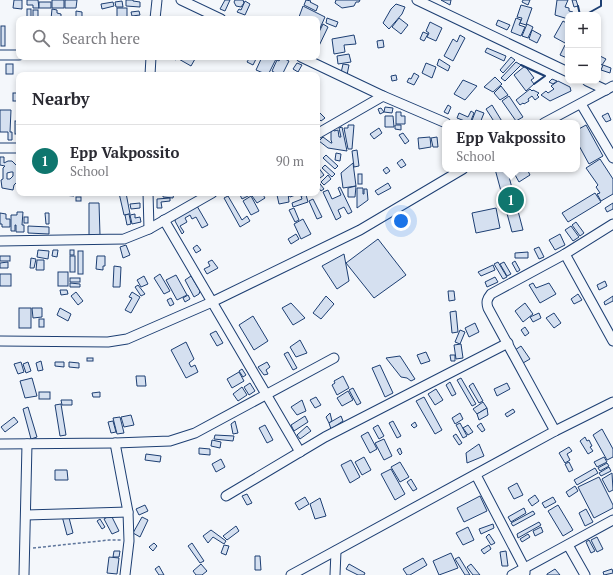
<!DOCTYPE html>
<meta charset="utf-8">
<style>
:root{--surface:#fff;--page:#f7f7f7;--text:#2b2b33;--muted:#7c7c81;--line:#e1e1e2;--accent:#0f766e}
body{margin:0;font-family:"PT Serif",serif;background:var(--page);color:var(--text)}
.controls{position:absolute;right:12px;top:12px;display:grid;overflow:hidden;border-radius:8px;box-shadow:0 2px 6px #0003}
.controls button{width:36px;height:36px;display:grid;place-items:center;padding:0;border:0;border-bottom:1px solid var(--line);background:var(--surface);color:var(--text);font:20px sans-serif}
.you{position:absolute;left:401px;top:221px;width:14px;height:14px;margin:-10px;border:3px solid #fff;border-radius:50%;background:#1a73e8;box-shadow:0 0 0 6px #1a73e833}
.badge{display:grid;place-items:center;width:26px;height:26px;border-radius:50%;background:var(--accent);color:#fff;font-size:13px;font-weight:700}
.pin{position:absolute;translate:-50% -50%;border:2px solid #fff;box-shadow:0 1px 4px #0006}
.popup{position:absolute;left:442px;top:120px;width:138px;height:52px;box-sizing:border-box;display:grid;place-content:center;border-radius:8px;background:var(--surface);filter:drop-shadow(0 1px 3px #0005);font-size:13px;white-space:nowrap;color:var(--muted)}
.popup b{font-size:15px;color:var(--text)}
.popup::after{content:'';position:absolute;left:50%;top:100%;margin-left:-8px;border:8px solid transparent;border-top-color:var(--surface)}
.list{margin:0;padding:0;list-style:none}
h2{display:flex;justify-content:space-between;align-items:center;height:52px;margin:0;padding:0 16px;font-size:17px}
h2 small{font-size:13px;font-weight:400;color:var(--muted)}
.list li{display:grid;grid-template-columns:26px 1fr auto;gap:12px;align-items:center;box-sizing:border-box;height:72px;padding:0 16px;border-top:1px solid var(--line)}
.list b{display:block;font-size:15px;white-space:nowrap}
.list p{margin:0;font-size:13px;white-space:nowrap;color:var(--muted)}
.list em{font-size:13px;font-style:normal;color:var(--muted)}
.icon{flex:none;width:22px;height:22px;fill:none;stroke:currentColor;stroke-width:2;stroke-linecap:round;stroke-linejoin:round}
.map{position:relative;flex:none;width:613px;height:575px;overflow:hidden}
.search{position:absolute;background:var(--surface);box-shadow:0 2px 6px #0003;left:16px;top:16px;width:304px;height:44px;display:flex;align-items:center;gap:10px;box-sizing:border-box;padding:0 14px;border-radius:8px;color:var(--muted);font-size:15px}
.panel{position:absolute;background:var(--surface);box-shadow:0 2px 6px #0003;left:16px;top:72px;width:304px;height:124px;border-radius:8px}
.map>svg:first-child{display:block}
</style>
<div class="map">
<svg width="613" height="575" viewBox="0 0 613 575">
<rect width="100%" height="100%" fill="#f4f7fb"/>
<!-- building -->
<g fill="#d5e0f0" stroke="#1d3f73" fill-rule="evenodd">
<polygon points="14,0 22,0 22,9 13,8"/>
<polygon points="27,0 38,0 39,8 33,8 33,5 27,5"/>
<rect x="52" y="0" width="12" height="8"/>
<polygon points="65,0 77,0 76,8 65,8"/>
<polygon points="126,0 133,0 133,1 140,2 140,7 126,6"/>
<polygon points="225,0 230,0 225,11 220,9"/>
<polygon points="235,0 243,0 244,3 241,7 236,6 234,2"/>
<polygon points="306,0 311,1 310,2 318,6 316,11 304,5"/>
<polygon points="336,0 360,0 359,2 356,2 354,6 342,8 335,3"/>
<polygon points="441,0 451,0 450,5"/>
<polygon points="523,0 530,0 528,5 522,2"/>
<polygon points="557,0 568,0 565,7 569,8 569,11 573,12 572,15 568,15 568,19 555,15"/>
<polygon points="572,0 576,0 578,6 574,7"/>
<polygon points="122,1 123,7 116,7 115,2"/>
<polygon points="245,1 250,4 245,15 237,12 239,9 241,10"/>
<rect x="39" y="2" width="12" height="6"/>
<polygon points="113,2 114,6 102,9 101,4"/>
<polygon points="396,4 405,7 402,14 389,29 383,23 391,9"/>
<polygon points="521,5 532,8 526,25 520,23 522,18 517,17"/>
<polygon points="303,6 325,17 317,35 318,26 317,25 317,19 303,19 299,17"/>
<rect x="117" y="8" width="10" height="9"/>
<rect x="27" y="9" width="4" height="10"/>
<polygon points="52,9 57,10 57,13 61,14 61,19 51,19"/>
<rect x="33" y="10" width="5" height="9"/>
<polygon points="76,11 82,12 82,19 76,19"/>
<polygon points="139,11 140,15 132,16 131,12"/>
<rect x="124" y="18" width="12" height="1"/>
<polygon points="327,18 338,22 336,27 326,23"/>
<polygon points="399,18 408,25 401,34 392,27"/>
<polygon points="516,18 521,20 519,25 525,27 521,36 511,32"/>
<polygon points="498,20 510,25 507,30 496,25"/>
<polygon points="563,21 568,24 568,37 565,43 554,37"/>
<polygon points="430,22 442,28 436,41 427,37 429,33 426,31"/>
<polygon points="323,24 328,27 317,50 317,36"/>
<polygon points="527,24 533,27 528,38 522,36"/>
<rect x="1" y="26" width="4" height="20"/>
<polygon points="532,30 541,35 537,43 529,39"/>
<polygon points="423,32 428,34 424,41 420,39"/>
<polygon points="354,35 356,44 344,45 345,52 334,54 332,39"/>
<polygon points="460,35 465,38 453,61 444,56 453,39 457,42"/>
<polygon points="383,40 384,47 378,48 377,41"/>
<polygon points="565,45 568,47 567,58 560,55"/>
<polygon points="487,48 506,56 504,61 485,52"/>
<polygon points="349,54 351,62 338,64 337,56"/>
<polygon points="598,55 606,59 602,65 598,63"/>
<polygon points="170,57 192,57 195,59 191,66 177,58 176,60"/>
<polygon points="250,57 257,57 253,65 247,62"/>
<polygon points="262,57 277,57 268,75 256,70"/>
<polygon points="281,57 289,61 282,75 279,75 272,71 277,60 279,61"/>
<polygon points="511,57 515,60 503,73 500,70"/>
<polygon points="439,59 450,66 448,71 437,65"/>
<polygon points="516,62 521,65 505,81 501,78"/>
<polygon points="297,63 302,65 298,72 293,69"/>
<polygon points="426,63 436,67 432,78 422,73"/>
<rect x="6" y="64" width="7" height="10"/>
<polygon points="343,64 349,65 347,75 341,73"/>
<polygon points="603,65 611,68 610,73 601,70"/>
<polygon points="525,66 534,78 531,80 534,84 526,91 514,75"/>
<polygon points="414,73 419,76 414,85 407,82 409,78 411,79"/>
<polygon points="396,75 397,80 392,81 391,76"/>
<polygon points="495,77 502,84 493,92 484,87"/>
<polygon points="552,79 557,81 553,84 549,82"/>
<polygon points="463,80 477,86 465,100 454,94"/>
<polygon points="558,81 570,87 571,91 550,101 541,95 546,91 548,93 554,89 551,86"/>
<polygon points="501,86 508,95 500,100 494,93"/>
<polygon points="530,89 532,91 533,90 539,93 537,95 539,97 535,100 532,96 528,99 529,101 524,104 523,103 520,105 516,100"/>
<rect x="13" y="93" width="6" height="8"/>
<polygon points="509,96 523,117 516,121 502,101"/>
<polygon points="448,105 451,107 448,114 444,112"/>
<polygon points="492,105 503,123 495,123 486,109"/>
<polygon points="385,107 393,108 392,113 384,112"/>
<polygon points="381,108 384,112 380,114 378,109"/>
<polygon points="0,110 11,110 10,132 12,132 12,140 8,140 8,132 0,132"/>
<polygon points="317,110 325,118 321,121 317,117"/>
<polygon points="476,110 484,113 480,123 471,123"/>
<polygon points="471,111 474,113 470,123 457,118 459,113 468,117"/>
<polygon points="396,112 401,112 401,116 405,116 405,124 396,124"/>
<polygon points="608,113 611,120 606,122 602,116"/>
<polygon points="385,116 393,116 394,127 385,127"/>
<rect x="15" y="121" width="4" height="13"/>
<polygon points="348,125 354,125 352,149 348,149 344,128 348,128"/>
<polygon points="395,125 401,125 401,130 395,129"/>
<polygon points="586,125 603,156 589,164 577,142 577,130"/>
<polygon points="342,127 347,151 328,148 319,141 323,137 331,143 332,143 331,140 331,129 333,129 334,131 338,130 339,137 341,137 339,128"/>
<polygon points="379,128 382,133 374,139 370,134"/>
<polygon points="403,133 409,141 405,144 399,135"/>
<polygon points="430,137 431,147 419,149 418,138"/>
<polygon points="437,137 438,147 433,147 431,138"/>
<polygon points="357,150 359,166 354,167 352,151"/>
<polygon points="336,153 341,154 340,161 335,160"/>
<polygon points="326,155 338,166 335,169 323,158"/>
<path d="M0,157H4V163L8,161H12L19,168V180L14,185L13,190L2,188L1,180L3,179V168L5,166L0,165ZM11,172H13V176L10,179H7V173Z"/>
<polygon points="402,159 406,165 401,168 397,163"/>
<polygon points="600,159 613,179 613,194 601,201 597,194 600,193 596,187 598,185 586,168"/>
<polygon points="353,163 356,186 343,188 341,173"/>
<polygon points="325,165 335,174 332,177 322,168"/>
<polygon points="318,167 324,175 320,178 317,174 317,168"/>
<polygon points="387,167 390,171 386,174 383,170"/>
<polygon points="495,169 507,169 523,230 512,232"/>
<polygon points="520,169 527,169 530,175 519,182 514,173"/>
<rect x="358" y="174" width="4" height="10"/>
<polygon points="328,175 331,179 324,185 321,182"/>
<polygon points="317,180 324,189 321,191 317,186"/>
<polygon points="388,183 391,188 378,195 375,191"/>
<polygon points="356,186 355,197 348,197 348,188"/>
<polygon points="340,187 352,212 348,214 344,207 338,210 341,217 336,220 323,192 328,190 332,199 341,195 338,188"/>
<polygon points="357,188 363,188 363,194 364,194 364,189 367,189 368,200 357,208"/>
<polygon points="49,193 60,193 59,195 49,194"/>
<polygon points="63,193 74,193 74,196 63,195"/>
<polygon points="89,193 99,193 99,195 88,195"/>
<polygon points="119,193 126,193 130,214 124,215"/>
<polygon points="163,193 174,193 173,198 163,197"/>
<polygon points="239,193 248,193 250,195 242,199"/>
<polygon points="250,193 262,193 265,198 257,203"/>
<polygon points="288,193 289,202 279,204 277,195"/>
<polygon points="288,193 301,193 290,197"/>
<polygon points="595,193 601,202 568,222 562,213"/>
<polygon points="306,195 308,202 293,207 292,203 302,199 301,196"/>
<polygon points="228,196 242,220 247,216 250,221 240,227 224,198"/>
<polygon points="251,196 259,211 251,215 243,201"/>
<rect x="76" y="197" width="5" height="4"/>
<polygon points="170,198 170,201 161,202 162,208 157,208 157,199"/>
<polygon points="313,199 322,217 317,219 309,201"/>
<polygon points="89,203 99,203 100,235 89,235"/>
<polygon points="140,203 140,208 131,209 130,204"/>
<polygon points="613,203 613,209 607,212 605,208"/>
<polygon points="197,206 208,225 202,228 196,217 192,219 190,215 185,218 187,222 180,226 184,232 182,234 175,221 176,218"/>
<polygon points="294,208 299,220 295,222 289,210"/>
<polygon points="496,208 500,228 476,233 472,213"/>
<polygon points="17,212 23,212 22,225 24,225 24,232 16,232 16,225 15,225 15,231 11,231 11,215 17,215"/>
<polygon points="0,213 6,214 6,219 10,219 10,227 2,227 2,224 0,224"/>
<polygon points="45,213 49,213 49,224 46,224"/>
<polygon points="129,214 131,224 127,225 125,215"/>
<polygon points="135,214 135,218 140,217 141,222 132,224 130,215"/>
<rect x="24" y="217" width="4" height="6"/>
<polygon points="303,219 311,234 301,239 294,224"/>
<polygon points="576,222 584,233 580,236 572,225"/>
<polygon points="28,226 49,227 49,234 28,233"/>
<polygon points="571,226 579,237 573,241 565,230"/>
<polygon points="296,234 299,239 291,244 288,239"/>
<polygon points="560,234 565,245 555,250 549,240"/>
<polygon points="378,239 406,275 374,298 346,263"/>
<polygon points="126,245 130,255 123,258 120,247"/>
<polygon points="197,245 201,250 196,253 193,248"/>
<polygon points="539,247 544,257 539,259 534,249"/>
<polygon points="38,250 49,251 48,259 37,257"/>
<polygon points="53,250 58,250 57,257 52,256"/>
<rect x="70" y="250" width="4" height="5"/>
<rect x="78" y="251" width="5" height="23"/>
<polygon points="528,252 528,258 515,258 515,253"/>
<polygon points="344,254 349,281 337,289 322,266"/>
<rect x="0" y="256" width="10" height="5"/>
<rect x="70" y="256" width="5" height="16"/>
<polygon points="97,256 105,256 105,266 103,266 103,270 96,269"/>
<polygon points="31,258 36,259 34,268 30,268"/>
<polygon points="37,260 44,260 44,270 36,270"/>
<polygon points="212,260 218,268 207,274 204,269 210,266 208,262"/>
<polygon points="515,261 520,270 517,272 512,263"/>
<polygon points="8,262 8,268 0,268 0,263"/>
<polygon points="498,262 507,277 503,279 494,264"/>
<polygon points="504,262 511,274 507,276 500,264"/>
<polygon points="493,265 495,270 481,276 478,272"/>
<polygon points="114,266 121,267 120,287 113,287"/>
<rect x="58" y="272" width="10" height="14"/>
<rect x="0" y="274" width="11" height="12"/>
<polygon points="160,274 170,291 164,294 154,278"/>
<polygon points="176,275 187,295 177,300 166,280"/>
<polygon points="144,276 148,284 141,287 137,280"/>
<polygon points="191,276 200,291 199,294 194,297 185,280"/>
<polygon points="495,277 498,282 487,287 485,282"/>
<rect x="70" y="278" width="10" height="4"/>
<polygon points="605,281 607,286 599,290 597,285"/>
<polygon points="70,283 80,284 80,287 70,287"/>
<polygon points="533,283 536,288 549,283 556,294 540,303 529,285"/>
<polygon points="138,285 145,294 141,296 135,287"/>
<polygon points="60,290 67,290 68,294 61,295"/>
<polygon points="448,291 454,291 455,300 449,301"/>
<polygon points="76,292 83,301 78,305 71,296"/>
<polygon points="132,292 140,297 131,313 125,310 132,298 129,297"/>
<polygon points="578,294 582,300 574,304 571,299"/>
<polygon points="188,295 190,299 185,302 183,298"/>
<polygon points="326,296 334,304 321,319 313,313"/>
<polygon points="613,296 613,301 605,305 604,302"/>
<polygon points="171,298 174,304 170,306 167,300"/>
<polygon points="291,303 305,318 293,325 282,308"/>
<polygon points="525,303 533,314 523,322 515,311"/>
<rect x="19" y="308" width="12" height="20"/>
<polygon points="32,308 42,308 42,317 33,318"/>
<polygon points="60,308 71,314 68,321 57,315"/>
<polygon points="456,311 458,332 452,333 450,312"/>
<polygon points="539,313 541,318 533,322 530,317"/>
<polygon points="554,313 561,323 554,328 546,318"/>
<polygon points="253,316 268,341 254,350 239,325"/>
<rect x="39" y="319" width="5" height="8"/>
<polygon points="475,323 479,332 469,337 465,328"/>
<polygon points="525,327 529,333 525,336 521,330"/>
<polygon points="460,330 465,332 460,344 455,342"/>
<polygon points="216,331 223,343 217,346 210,334"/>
<polygon points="300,340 307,353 296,357 290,347"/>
<polygon points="186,342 194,359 189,363 191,367 195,365 198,372 186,378 171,350"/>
<polygon points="461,344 463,358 456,359 454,345"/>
<polygon points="521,346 530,359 523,363 515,350"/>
<polygon points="288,352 297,368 293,370 284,354"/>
<polygon points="426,352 430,361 421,364 417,355"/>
<polygon points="450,355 455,355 455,361 451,361"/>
<polygon points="400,356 415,379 411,381 407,378 401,377 386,358"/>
<rect x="87" y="358" width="6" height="3"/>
<polygon points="41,361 43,370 38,371 36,363"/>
<polygon points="21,362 24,372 18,374 14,364"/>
<polygon points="28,362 31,371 26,373 23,364"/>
<polygon points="55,362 64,362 64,367 55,366"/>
<polygon points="69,362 79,363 79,368 69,367"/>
<polygon points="267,362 270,367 266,370 268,374 264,375 258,367"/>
<polygon points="380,365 393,393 385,397 372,368"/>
<polygon points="242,369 246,375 243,377 239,371"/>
<polygon points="239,372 244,381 232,388 227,379"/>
<polygon points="136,376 145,376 146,386 137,386"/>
<polygon points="343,376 349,388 337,395 332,385 335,383 334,381"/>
<polygon points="32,378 37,396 25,398 20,381"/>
<polygon points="461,378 476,404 472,406 457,380"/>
<polygon points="450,382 456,394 452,396 446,385"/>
<polygon points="250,383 255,391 249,395 244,387"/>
<polygon points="473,383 483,401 479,403 469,386"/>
<polygon points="507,383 510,389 497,396 494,389"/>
<polygon points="242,387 247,395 238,401 233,394"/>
<polygon points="353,388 361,403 357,405 349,390"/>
<polygon points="436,389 443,400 435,405 428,394"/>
<polygon points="348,391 353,400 342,406 337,398"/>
<rect x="39" y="392" width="11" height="7"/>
<polygon points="100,392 100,397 93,397 92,393"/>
<polygon points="316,397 321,405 315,408 310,400"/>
<polygon points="424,397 442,430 435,434 416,401"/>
<polygon points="61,400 72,400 72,405 62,405"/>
<polygon points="302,400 306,411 297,415 291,407"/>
<polygon points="483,402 487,408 477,414 473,409"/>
<polygon points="61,404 66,435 60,436 55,405"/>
<polygon points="28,407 37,437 31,439 23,409"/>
<polygon points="487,408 488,415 479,420 477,414"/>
<polygon points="513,409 515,412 507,417 505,414"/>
<polygon points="330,413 332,421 329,423 326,417"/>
<polygon points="460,413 463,419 455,424 452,418"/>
<polygon points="131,415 134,425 124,427 121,417"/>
<polygon points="305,416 308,422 294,431 291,425"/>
<polygon points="341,416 343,421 331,429 329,423"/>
<polygon points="14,417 18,422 5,432 1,427"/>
<polygon points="120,417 124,433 117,434 113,418"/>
<polygon points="113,421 116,432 111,433 108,422"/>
<polygon points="235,421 238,433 233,434 231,424"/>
<polygon points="393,421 401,436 397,438 389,423"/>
<polygon points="415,422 417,426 414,428 411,425"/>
<polygon points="460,423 467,436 463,438 456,425"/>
<polygon points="481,423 485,430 482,432 477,426"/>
<polygon points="265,425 273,440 267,443 259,428"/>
<polygon points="378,425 384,436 379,439 373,428"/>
<polygon points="468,425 473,432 468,435 463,428"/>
<polygon points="307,426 311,431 300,439 297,435"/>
<polygon points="602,429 613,449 613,457 607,460 593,435"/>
<polygon points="368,432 377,449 370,453 361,436"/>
<polygon points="456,434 462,443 459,445 453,436"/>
<polygon points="215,435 234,436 233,441 214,439"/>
<polygon points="585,437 587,441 589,440 592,446 590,447 593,451 588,454 580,441"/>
<polygon points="384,439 392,456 384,460 375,443"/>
<polygon points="212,440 221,442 220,448 211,446"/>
<polygon points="479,444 484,456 467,463 466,453"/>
<polygon points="569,447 572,451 567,454 570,460 565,463 559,453"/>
<polygon points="199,448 210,449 210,455 199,454"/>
<polygon points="400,448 402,453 400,455 397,450"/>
<polygon points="146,454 161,456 160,462 145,460"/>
<polygon points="364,457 371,470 362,475 355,462"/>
<polygon points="604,457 607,462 597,467 594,462"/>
<polygon points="221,459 225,467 216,472 212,464"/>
<polygon points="351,460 360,477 350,483 341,465"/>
<polygon points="400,462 409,477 400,482 391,467"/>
<polygon points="569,462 573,470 569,472 565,464"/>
<polygon points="607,463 609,466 600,471 598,468"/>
<polygon points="609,467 611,471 601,476 599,473"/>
<polygon points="595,468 598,473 577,485 574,480"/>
<polygon points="391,469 405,494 395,500 381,474"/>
<polygon points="55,470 67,470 68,480 55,480"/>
<polygon points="612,473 613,490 609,492 602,479"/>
<polygon points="599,477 613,505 613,508 594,518 578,487"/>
<polygon points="411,479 417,489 413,491 407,482"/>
<polygon points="517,483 523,495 514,499 508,488"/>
<polygon points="575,486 578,491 569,497 566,492"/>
<polygon points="247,494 252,503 247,505 242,496"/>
<polygon points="535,495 539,501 532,506 528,500"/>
<polygon points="480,496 487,511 464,522 457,508"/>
<polygon points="305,497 309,504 299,510 295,503"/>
<polygon points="553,497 556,502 545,508 542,503"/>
<polygon points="320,498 326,516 315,519 310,504"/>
<polygon points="145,505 148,511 139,515 136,509"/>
<polygon points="558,505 573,530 563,536 548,511"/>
<polygon points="524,508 526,513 511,522 508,517"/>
<polygon points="586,509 593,522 585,526 579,513"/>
<polygon points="533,511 535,514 513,526 511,523"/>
<polygon points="68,514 73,533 67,535 62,516"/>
<polygon points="111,515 119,531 112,534 104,519"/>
<polygon points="142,517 148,520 140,537 133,533"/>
<polygon points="100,519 105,527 102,529 97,521"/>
<polygon points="539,522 541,525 518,538 517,534"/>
<polygon points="493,524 494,528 481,534 479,529"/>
<polygon points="236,526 239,531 227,540 223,536"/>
<polygon points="468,527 474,540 463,545 456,533"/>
<polygon points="541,527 543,532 535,536 533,531"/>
<polygon points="211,530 226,541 224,544 213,537 208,543 203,536"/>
<polygon points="489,534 495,543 491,545 486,537"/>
<polygon points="528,534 530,537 522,542 520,539"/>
<polygon points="597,537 603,549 597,552 591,540"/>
<polygon points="589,540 595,551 591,553 586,542"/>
<polygon points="154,543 157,546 153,551 149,547"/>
<polygon points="192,543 204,561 200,563 188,546"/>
<polygon points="224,545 229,546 226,555 221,553"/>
<polygon points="489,545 491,549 484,554 481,550"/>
<polygon points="114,551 120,551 119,557 113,557"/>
<polygon points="506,551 508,566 502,566 500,552"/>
<polygon points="451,553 458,568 439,575 433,561"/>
<polygon points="255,556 260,556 261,570 255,570"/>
<polygon points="109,557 119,558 117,574 107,573"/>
<polygon points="459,557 470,575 465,575 455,559"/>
<polygon points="423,558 427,565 410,575 407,575 403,569"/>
<polygon points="201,564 207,571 202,575 196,575 193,571"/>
<polygon points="349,564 365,573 364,575 358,575 346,569"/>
<polygon points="471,564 480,575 473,575 467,567"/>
<polygon points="159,566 164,575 159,575 155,569"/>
<polygon points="555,569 560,575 547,575 547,574"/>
<polygon points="612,569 613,573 604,575 603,572"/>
</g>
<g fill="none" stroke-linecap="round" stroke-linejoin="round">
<!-- minor casing -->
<g stroke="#1d3f73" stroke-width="11">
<g id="minor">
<polyline points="181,0 221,19"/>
<polyline points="417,0 568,72"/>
<polyline points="155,19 157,0"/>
<polyline points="0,55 19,55"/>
<polyline points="301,57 383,96 446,123"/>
<polyline points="150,75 151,57"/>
<polyline points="587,81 606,90"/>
<polyline points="581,104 613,158"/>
<polyline points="544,123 613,86"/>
<polyline points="317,134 383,96"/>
<polyline points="0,148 19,148"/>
<polyline points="148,193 149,229"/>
<polyline points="164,220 300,452"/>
<polyline points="0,241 124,239 149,229 212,193"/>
<polyline points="565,254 613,341"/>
<polyline points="0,341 108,342 127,339 212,302 360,230 463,169"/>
<path d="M555,431L488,308C486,302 487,299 491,294L565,254L613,224"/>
<polyline points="115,443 128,512 129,541 125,575"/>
<polyline points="0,444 115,443 170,441 195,433 334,358"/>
<polyline points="476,475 525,569 525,573"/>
<polyline points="226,496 325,437 508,343"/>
<polyline points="26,515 128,512"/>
<polyline points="568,545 585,575"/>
<polyline points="24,575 27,444"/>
<polyline points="291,575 555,431 613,402"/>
<polyline points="335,575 336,551"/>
<polyline points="512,575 613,520"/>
</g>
</g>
<!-- path -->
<polyline stroke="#5e769c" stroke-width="1.5" stroke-dasharray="3 2" stroke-linecap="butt" points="33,548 109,540 121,540"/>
<!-- minor -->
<use href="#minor" stroke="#f4f7fb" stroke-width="9"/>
<!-- wall -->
<g stroke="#1d3f73" stroke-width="2">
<polyline points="578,6 580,15"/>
<polyline points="585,15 601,6 601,0"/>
<polyline points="521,65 545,76 534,84"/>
</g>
</g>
</svg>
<div class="controls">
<button>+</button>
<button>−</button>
</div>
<div class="you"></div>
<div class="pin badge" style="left:511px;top:200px">1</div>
<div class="popup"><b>Epp Vakpossito</b>School</div>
<div class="search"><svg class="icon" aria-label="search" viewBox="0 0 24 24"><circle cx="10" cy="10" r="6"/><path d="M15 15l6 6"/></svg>Search here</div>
<section class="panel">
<h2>Nearby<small></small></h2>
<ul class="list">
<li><span class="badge">1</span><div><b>Epp Vakpossito</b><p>School</p></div><em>90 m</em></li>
</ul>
</section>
</div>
